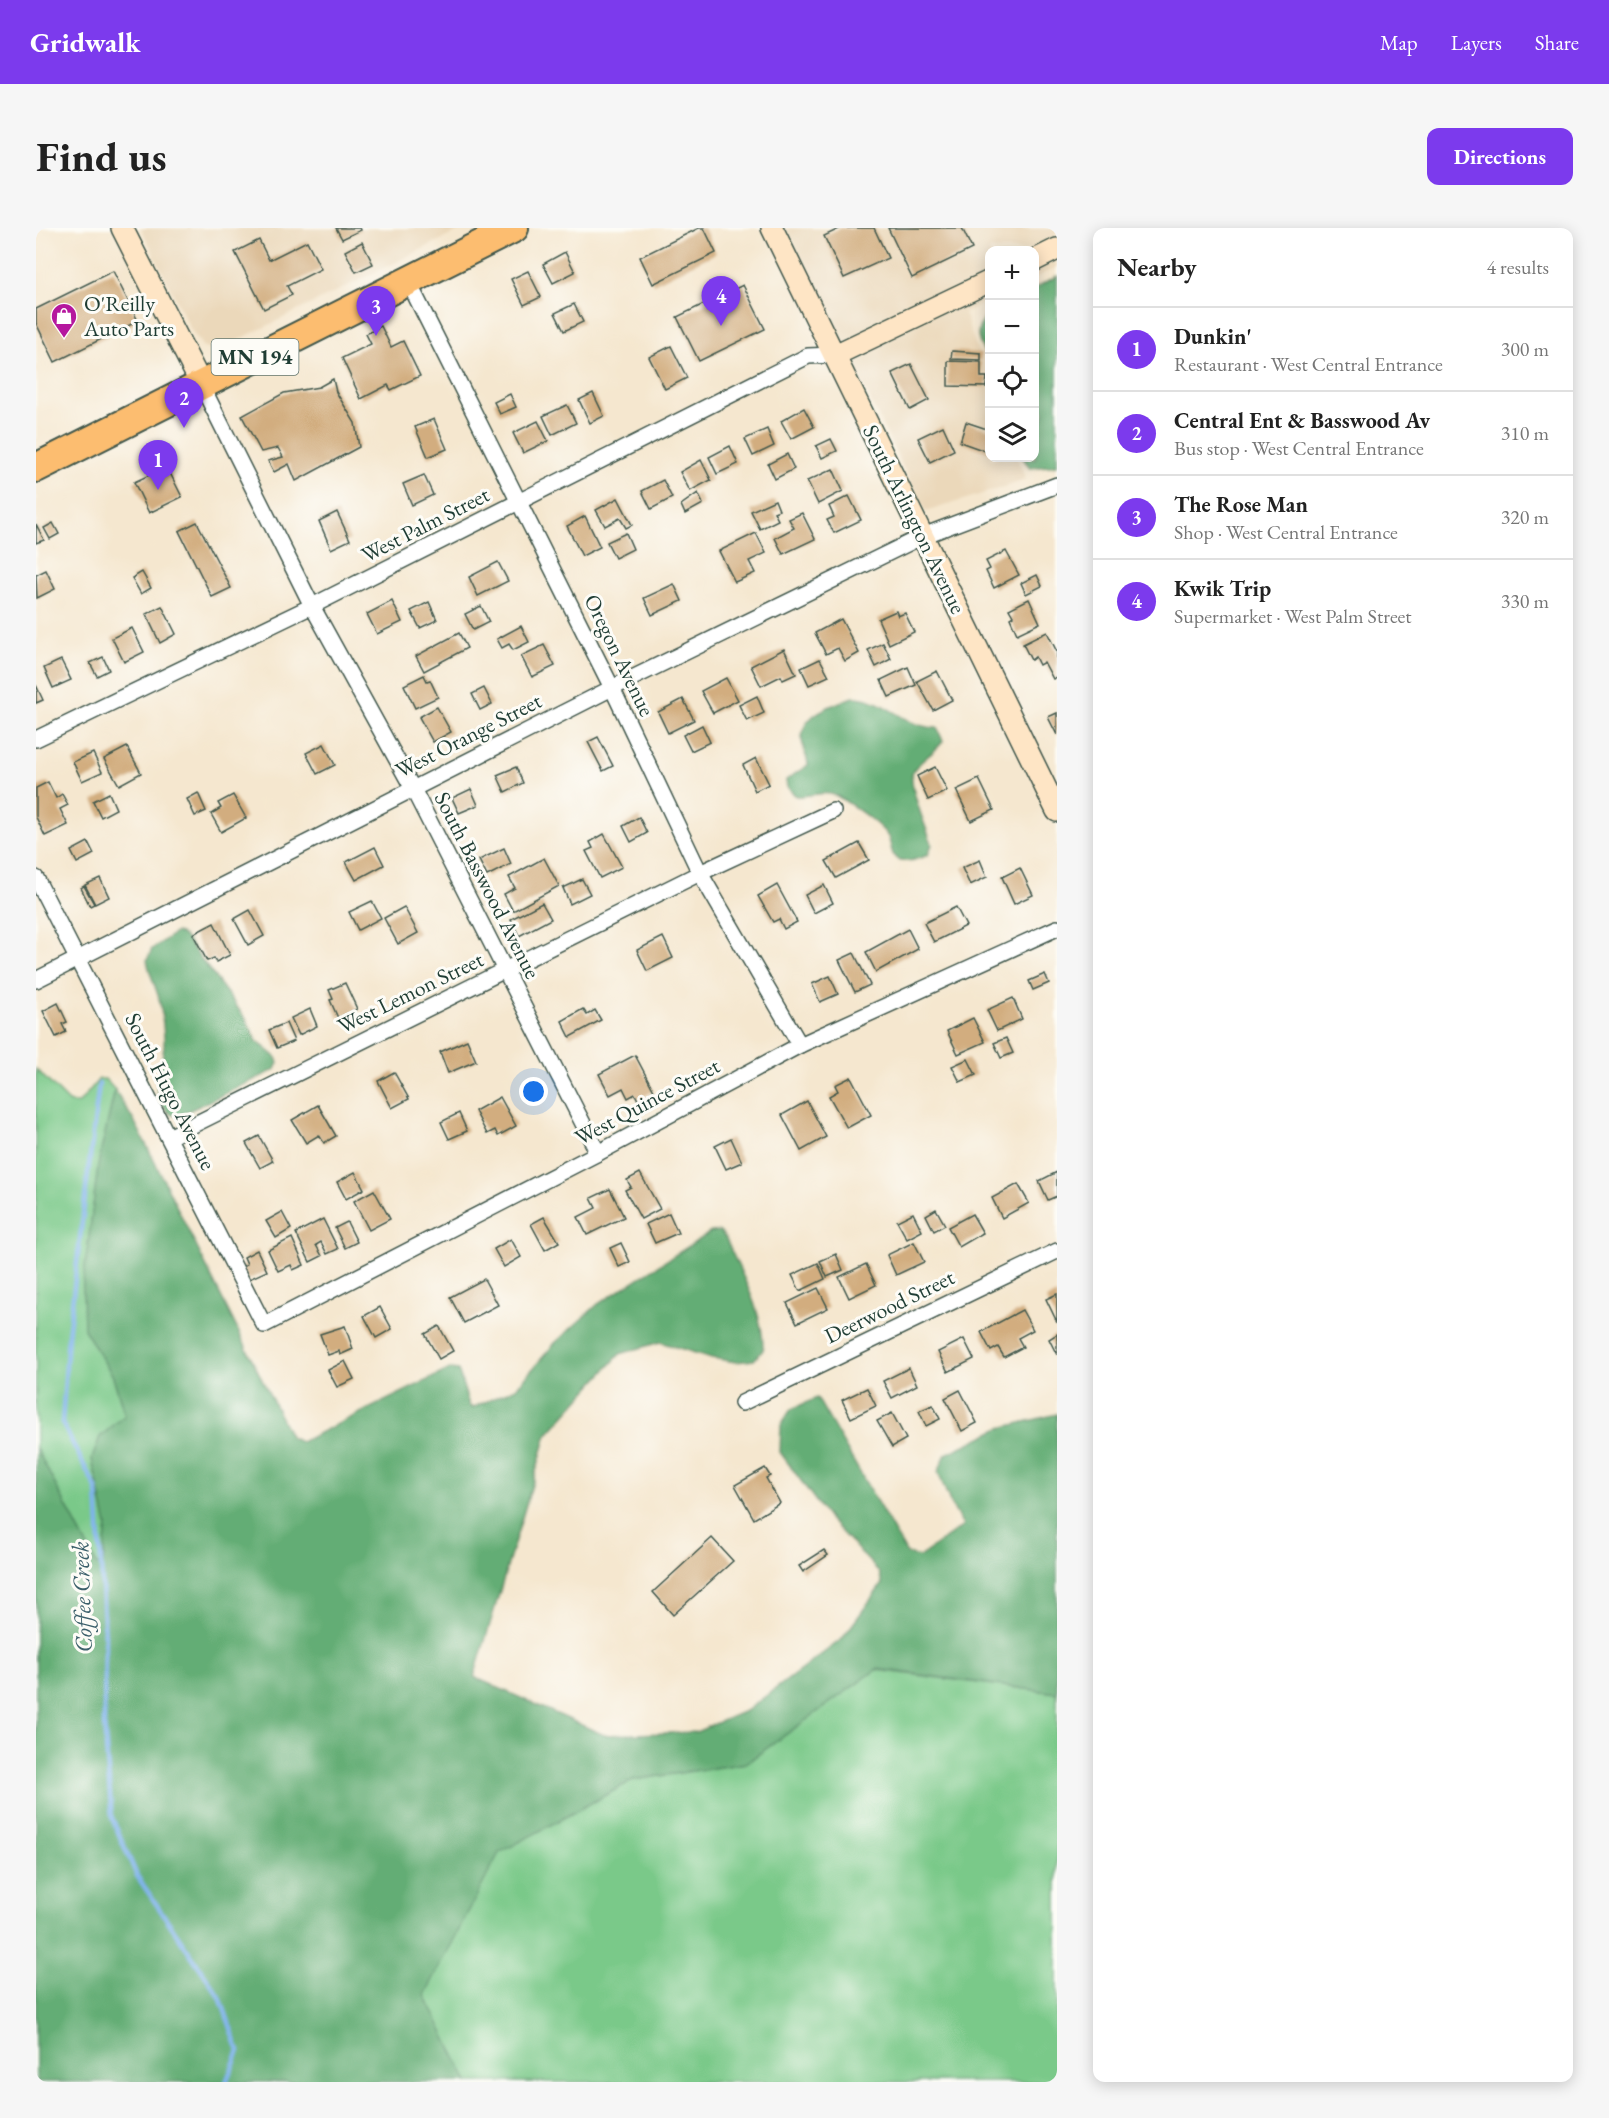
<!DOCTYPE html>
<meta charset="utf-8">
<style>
:root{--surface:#fff;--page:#f6f6f6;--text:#222;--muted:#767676;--line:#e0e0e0;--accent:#7c3aed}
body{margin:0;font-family:"EB Garamond",serif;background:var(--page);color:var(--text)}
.controls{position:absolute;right:18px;top:18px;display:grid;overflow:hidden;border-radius:12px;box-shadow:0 3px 15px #0003}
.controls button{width:54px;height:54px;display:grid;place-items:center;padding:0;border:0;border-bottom:2px solid var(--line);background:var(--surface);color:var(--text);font:30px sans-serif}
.you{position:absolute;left:498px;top:864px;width:21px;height:21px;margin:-15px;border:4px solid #fff;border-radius:50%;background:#1a73e8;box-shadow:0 0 0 9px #1a73e833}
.badge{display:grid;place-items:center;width:39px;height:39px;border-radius:50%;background:var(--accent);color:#fff;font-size:20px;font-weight:700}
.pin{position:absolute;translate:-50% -50px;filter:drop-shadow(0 2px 3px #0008)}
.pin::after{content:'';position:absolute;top:32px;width:21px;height:18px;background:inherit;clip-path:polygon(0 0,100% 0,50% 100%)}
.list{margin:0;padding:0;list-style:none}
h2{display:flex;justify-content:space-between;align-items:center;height:78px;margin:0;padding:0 24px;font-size:26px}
h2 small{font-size:20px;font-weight:400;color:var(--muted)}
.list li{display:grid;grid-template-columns:39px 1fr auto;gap:18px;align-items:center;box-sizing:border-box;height:84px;padding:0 24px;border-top:2px solid var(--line)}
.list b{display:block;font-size:22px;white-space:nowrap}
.list p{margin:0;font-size:20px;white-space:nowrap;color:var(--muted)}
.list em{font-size:20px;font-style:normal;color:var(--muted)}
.icon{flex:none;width:33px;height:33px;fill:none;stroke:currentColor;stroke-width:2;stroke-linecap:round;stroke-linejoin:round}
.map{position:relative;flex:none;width:1021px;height:1854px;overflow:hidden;border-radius:12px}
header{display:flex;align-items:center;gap:36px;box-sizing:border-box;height:84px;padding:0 30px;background:var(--accent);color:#fff}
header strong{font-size:28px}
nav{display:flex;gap:33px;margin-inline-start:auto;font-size:21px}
.intro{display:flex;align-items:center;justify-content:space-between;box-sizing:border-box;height:144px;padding:0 36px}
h1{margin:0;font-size:42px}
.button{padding:15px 27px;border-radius:12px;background:var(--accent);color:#fff;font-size:21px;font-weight:700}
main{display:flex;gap:36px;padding:0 36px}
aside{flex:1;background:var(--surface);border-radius:12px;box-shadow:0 3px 15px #0003}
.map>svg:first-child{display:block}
</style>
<header>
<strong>Gridwalk</strong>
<nav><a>Map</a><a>Layers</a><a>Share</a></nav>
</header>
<div class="intro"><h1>Find us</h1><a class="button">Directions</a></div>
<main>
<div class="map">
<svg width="1021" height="1854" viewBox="0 0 1021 1854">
<rect width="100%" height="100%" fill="#fdfcf7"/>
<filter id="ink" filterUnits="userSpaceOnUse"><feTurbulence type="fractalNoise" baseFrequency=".0167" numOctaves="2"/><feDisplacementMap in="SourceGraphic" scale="12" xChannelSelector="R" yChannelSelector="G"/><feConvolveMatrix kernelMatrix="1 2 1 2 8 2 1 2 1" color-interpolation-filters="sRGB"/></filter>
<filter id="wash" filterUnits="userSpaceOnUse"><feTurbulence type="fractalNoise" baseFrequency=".008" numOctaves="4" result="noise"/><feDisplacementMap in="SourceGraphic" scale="24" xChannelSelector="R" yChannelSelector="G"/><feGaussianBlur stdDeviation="1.35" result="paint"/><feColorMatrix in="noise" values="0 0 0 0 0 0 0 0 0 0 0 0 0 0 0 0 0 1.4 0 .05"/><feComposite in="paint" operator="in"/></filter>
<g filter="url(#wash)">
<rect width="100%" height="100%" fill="#f5e7cf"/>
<!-- built -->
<g fill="#ebd8ba">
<polygon points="105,0 429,0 178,124 167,119 154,100"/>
<polygon points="750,0 1021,0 1021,39 999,50 999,22 954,22 953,72 928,85 953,154 954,230 981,230 990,252 889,284"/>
</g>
<!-- green -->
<g fill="#7ac989" stroke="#4c835e" stroke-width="1.5">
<polygon points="0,841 34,875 43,875 63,851 69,851 79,862 63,932 47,1055 48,1101 77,1148 89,1188 64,1209 56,1231 71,1297 67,1336 61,1337 0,1220"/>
<polygon points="840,1442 1021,1465 1021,1854 432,1854 388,1767 462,1625 597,1552 710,1535"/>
</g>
<!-- forest -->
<g fill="#63ad75" stroke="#417554" stroke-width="1.5">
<polygon points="1021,48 1021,237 994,240 987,230 999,230 999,201 1006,193 1008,184 999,173 999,60"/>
<path d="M953,84V130C939,113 938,101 953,84Z"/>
<path d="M817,469C850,469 865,499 901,500L907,513C900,524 882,534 877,543C871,555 891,602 896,616L892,627C884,630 873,635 865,633C854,630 856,617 852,609C846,597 813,575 801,568C789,562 773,569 760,568L751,559L750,552L772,537C772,530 768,525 767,518C760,487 794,478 817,469Z"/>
<path d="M140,704L148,708L210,791L221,813L239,828L242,834L239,842L144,887H136C106,866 131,836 128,809C127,796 126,780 122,767C118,755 113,744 111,732L116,721Z"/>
<path d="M79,862L101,898L255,1210L265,1214L414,1141L422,1142L433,1177L436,1180L480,1160L519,1115L562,1076L675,1004L684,1003L690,1011C705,1046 728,1084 727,1122L718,1132L700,1134L675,1130L624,1114L584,1126L511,1207L438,1449L568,1507L660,1504L711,1482L806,1411L846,1356L843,1344L792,1290L744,1224L745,1197L755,1181L781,1170L871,1326L883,1329L927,1298L914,1274L902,1244L910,1226L964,1200L1021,1186V1465L841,1441L710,1535L597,1552L463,1625L389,1767L432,1854H0V1220L61,1337L67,1336L71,1297L56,1231L64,1209L89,1187L77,1148L48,1101L47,1055L63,932Z"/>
</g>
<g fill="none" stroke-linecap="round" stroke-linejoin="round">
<!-- stream -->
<polyline stroke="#7eb2ec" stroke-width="4.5" points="63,856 32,1108 26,1195 61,1262 69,1411 68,1496 76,1590 101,1648 184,1769 203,1823 190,1854"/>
</g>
<g id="blocks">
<!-- building -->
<g fill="#d2ad7f">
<polygon points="300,0 324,0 325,2 306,11"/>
<polygon points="663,0 668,0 680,25 617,56 604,29"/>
<polygon points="805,0 838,0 852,30 808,50 788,8"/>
<polygon points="852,0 926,0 936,21 876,50"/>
<polygon points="223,12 233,32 271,13 285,41 251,58 256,67 228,81 199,24"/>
<polygon points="326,14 337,36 320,44 309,23"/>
<polygon points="529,24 539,44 517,55 507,36"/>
<polygon points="77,43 102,93 19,134 0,95 0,81"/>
<polygon points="492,43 505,69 488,77 475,51"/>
<polygon points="707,57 729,101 663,133 641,89"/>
<polygon points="538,76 547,94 528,103 519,85"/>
<polygon points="345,98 355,119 367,113 384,148 355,162 352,157 325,171 306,130 335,116 330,106"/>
<polygon points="635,118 651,150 629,161 613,129"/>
<polygon points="916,123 945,125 945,132 915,131"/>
<polygon points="912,133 945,134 945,149 951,149 950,159 912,158"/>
<polygon points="875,136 893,172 874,182 856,145"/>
<polygon points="297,151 300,164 319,195 323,219 260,253 253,236 238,244 232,233 247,229 242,220 225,224 206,188 248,165 283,159"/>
<polygon points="557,165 568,188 554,195 543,172"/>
<polygon points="474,166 480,179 464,186 458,174"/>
<polygon points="531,177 540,195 516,207 507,188"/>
<polygon points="768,180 778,199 755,211 745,193"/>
<polygon points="398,191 411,221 392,229 379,199"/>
<polygon points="502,193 512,213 487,225 477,205"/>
<polygon points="930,194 954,202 952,224 924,214"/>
<polygon points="907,198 918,222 894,234 882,210"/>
<polygon points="731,201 738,218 717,228 709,211"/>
<polygon points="795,211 801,223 786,230 780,218"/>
<polygon points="694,218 702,236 681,246 673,229"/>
<polygon points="751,226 758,241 739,251 732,236"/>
<polygon points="665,232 675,252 654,263 644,244"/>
<polygon points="131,239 146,269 113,285 98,254"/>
<polygon points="797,241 807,263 782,276 771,253"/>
<polygon points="388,247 397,267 376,277 367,256"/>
<polygon points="627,252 636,270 615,281 606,263"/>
<polygon points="662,265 667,276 649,286 645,277"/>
<polygon points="813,268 825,292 798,305 791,292 798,289 793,278"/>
<polygon points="582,270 596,297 590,300 584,290 569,298 560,282"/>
<polygon points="739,272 743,282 738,284 742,292 724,301 715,283"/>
<polygon points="301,284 314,312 295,321 283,293"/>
<polygon points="766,285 779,311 747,326 739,310 758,300 753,291"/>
<polygon points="549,288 564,319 546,328 531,298"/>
<polygon points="161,294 195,360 176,369 143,303"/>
<polygon points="17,295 23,306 14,311 8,300"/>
<polygon points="0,296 8,312 0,315"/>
<polygon points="590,305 597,321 579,330 571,314"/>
<polygon points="720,305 730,325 713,333 719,345 699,354 683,323"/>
<polygon points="970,323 983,347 958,360 950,343 954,341 950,333"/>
<polygon points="462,334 472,353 442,368 433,349"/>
<polygon points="10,342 19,361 1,370 0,347"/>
<polygon points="106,344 115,360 105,366 96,350"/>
<polygon points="1001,347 1006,358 990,366 985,355"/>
<polygon points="638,356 646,373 616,387 608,370"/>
<polygon points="993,371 1004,395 981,406 974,390 977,388 973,381"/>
<polygon points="356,373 366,394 341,406 331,386"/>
<polygon points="393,374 401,392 384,400 375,383"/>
<polygon points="126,378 140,406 124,415 110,386"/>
<polygon points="445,378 453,394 437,402 429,386"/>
<polygon points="860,383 862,388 869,385 878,404 853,416 842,391"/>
<polygon points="805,391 823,425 809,433 802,420 790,426 779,405"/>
<polygon points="485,398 493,414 477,422 473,416 466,420 461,411"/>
<polygon points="96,400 108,424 88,434 76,410"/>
<polygon points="1011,404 1021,424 1021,449 1017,451 1008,434 1003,437 999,429 995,432 987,416"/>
<polygon points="423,405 431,420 388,443 380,428"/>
<polygon points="847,415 855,431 840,439 832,422"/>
<polygon points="508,417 519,438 496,449 485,428"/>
<polygon points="748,421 760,446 747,452 745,448 725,458 715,438"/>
<polygon points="67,429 73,442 61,448 54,435"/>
<polygon points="784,431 793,448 773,457 765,440"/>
<polygon points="25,432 35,452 17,460 8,440"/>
<polygon points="872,439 880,457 853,469 845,452"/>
<polygon points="901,443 916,472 897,482 881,453"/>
<polygon points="388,447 391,453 394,452 402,469 379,480 368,457"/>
<polygon points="690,450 702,472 677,485 665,463"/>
<polygon points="0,457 7,472 0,475"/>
<polygon points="448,460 456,476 444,482 436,466"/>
<polygon points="721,468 728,485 711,493 703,477"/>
<polygon points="647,471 658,492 632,505 622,484"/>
<polygon points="401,479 415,504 397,514 383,489"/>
<polygon points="1021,485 1021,507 1012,489"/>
<polygon points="666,497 674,514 655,523 647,507"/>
<polygon points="562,509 577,538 567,543 552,514"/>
<polygon points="288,516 299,537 281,546 270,525"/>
<polygon points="91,519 105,545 83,557 68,531"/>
<polygon points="57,525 66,544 46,553 37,534"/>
<polygon points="720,530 733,556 719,563 707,537"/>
<polygon points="480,539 487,555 469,564 461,547"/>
<polygon points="899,539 911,563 892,572 881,548"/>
<polygon points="943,551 958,582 935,593 920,562"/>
<polygon points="12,554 20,570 26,566 32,577 24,581 32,597 9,608 0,589 0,560"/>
<polygon points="435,561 442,577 423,585 416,570"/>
<polygon points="73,565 80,581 65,589 57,573"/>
<polygon points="162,565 170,583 159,588 151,571"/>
<polygon points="197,567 210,590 185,604 175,586 185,580 182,575"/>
<polygon points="603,589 611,605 595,614 587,598"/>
<polygon points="568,606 586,639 564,650 550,623 557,620 554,614"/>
<polygon points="52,614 58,626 41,635 35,623"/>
<polygon points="823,615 833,632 800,650 790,633"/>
<polygon points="339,619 348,637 320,652 310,634"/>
<polygon points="468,620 475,636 451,648 443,632"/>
<polygon points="508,630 523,658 477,683 468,666 479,660 473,649"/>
<polygon points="944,632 951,649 934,657 926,640"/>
<polygon points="984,640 997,667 978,676 966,649"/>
<polygon points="64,650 73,669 59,676 49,657"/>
<polygon points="546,651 554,666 534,676 527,660"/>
<polygon points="741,657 761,694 748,701 743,691 737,694 722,668"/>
<polygon points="788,657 797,675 778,685 769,667"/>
<polygon points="48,658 58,676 54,678 45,660"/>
<polygon points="336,673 345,690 322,702 313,684"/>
<polygon points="506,675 515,691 483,708 475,691"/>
<polygon points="368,679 382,705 362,716 348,690"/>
<polygon points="920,679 930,698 898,714 888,695"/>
<polygon points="214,682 228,708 212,717 198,691"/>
<polygon points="178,695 194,727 180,734 178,730 171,733 157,706"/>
<polygon points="872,701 882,721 840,744 830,724"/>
<polygon points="627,709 637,730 611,743 601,722"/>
<polygon points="818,725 834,757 819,764 803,732"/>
<polygon points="1009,746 1013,755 997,762 993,753"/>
<polygon points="794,748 802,766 784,774 776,756"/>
<polygon points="309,755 321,781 302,790 294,772 297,771 293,762"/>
<polygon points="977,770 986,791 961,803 951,782"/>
<polygon points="22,775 31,794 26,796 30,804 20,809 7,783"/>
<polygon points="274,781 281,798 263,807 255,790"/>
<polygon points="547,781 551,787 559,782 565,792 534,809 526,793"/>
<polygon points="937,790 949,814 922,826 911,803"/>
<polygon points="250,795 258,813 241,820 233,802"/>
<polygon points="970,810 977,825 965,830 958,815"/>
<polygon points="431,812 440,833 412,845 404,824"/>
<polygon points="599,827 618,863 602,872 599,866 592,870 587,860 574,867 563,846"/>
<polygon points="932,831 940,847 924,854 916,838"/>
<polygon points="358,844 373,871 356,880 342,853"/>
<polygon points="815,849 835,887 811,900 793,868 802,863 799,857"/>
<polygon points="464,869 480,898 462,908 459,902 451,906 439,883"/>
<polygon points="771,873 790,909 765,923 746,887"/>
<polygon points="282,877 300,908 288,915 283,907 270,915 256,892"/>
<polygon points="423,885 431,903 413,911 405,894"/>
<polygon points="223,908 237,933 224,940 210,915"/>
<polygon points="695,910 706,934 690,941 679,918"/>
<polygon points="319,944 328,961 310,971 301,954"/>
<polygon points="1021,944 1021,968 1012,972 1003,953"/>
<polygon points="604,945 624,981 605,991 589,962 595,959 591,952"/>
<polygon points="982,956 993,975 966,990 956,970"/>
<polygon points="574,961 588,989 551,1007 542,989 560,980 555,970"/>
<polygon points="338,962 354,991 333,1002 318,973"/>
<polygon points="900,981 909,997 898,1003 890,987"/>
<polygon points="246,984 255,1001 240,1010 230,993"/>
<polygon points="633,985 642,1005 619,1015 610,996"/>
<polygon points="877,985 886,1003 871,1011 861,993"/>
<polygon points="936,986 947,1005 923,1019 912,999"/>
<polygon points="508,989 523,1014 509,1022 495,996"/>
<polygon points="287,991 302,1021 291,1026 285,1014 280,1017 286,1028 274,1034 260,1005"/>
<polygon points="311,994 321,1014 309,1020 299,1000"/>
<polygon points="256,1010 268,1037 257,1042 255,1037 242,1043 232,1022"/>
<polygon points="475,1011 485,1029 468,1039 458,1021"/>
<polygon points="878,1014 888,1034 860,1047 851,1027"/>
<polygon points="585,1015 594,1034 583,1039 574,1020"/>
<polygon points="221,1022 231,1043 211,1052 205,1039 211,1036 208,1029"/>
<polygon points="800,1026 807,1042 791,1049 784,1033"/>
<polygon points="782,1035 789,1051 764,1063 756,1047"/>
<polygon points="830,1036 840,1057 813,1070 803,1049"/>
<polygon points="448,1051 462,1077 428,1095 414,1069"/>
<polygon points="782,1060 792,1080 761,1095 751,1075"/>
<polygon points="1021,1066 1021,1094 1010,1071"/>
<polygon points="344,1079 356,1101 340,1110 328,1088"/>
<polygon points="986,1082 997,1102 982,1110 987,1119 968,1129 962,1119 955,1123 945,1104"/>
<polygon points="309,1098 317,1121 304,1127 303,1123 292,1127 284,1106"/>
<polygon points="403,1098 417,1123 403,1131 389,1106"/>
<polygon points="1021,1106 1021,1127 1013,1111"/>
<polygon points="928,1111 938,1131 912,1144 902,1124"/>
<polygon points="309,1133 318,1151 301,1159 292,1142"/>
<polygon points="873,1140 881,1157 856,1170 847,1153"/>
<polygon points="831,1160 840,1178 815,1190 806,1172"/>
<polygon points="924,1162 941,1195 926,1203 909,1170"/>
<polygon points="897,1177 904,1191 890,1198 883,1183"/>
<polygon points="856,1185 870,1211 856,1219 841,1193"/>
<polygon points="729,1240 734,1248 730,1250 744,1275 718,1291 699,1257"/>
<polygon points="676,1310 697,1333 637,1387 617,1364"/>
<polygon points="788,1322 792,1327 767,1344 763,1338"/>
</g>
</g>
</g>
<g filter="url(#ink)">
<use href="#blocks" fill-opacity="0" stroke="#3f564b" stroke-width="1.5"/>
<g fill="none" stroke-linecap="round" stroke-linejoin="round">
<!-- street casing -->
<g stroke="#3f564b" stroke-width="18">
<g id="street">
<polyline points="372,53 576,460 664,645 764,817"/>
<polyline points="165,156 276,378 377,561 562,925"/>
<polyline points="0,511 276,378 772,128 799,127"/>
<polyline points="0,650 228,1097 562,925 764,817 1021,700"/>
<polyline points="0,752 576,460 887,308 1021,257"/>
<polyline points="133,909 664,645 797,583"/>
<polyline points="706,1175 1021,1023"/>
</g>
</g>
<!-- secondary casing -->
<g stroke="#3f564b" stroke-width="24">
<g id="secondary">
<polyline points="86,0 165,156"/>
<polyline points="736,0 1021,583"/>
<polyline points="999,32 1021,21"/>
<polyline points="799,127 954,53"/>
</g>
</g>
<!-- highway casing -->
<g stroke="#3f564b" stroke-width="32">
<polyline id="highway" points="0,240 478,0"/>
</g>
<!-- street -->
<use href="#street" stroke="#fff" stroke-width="15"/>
<!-- secondary -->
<use href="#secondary" stroke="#fee5c5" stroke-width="21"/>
<!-- highway -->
<use href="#highway" stroke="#fcbd6f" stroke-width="28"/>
</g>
</g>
<!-- icons -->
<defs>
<g id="shop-pin" transform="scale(1.35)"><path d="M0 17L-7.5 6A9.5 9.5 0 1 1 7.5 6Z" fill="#b5179e" stroke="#fdfcf7"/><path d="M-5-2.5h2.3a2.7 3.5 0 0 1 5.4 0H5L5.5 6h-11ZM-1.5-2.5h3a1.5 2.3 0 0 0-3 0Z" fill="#fff"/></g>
</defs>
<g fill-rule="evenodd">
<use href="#shop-pin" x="28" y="88"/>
</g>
<g text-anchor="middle" stroke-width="6" stroke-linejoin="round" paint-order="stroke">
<!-- shield labels -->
<rect fill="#fdfcf7" stroke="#62766e" stroke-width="1.5" x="175.5" y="111" width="87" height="36" rx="4.5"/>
<g font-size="21" font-weight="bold" fill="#1f3d34">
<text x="219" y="136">MN 194</text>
</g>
<!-- poi labels -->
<g font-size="22" fill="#1f3d34" stroke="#fdfcf7" text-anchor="start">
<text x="48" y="83">O'Reilly<tspan x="48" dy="25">Auto Parts</tspan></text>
</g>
<!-- street labels -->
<g font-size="22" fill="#1f3d34" stroke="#fdfcf7">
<text transform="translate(879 291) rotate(64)" y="8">South Arlington Avenue</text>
<text transform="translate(389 296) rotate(-27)" y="8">West Palm Street</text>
<text transform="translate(584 427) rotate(64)" y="8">Oregon Avenue</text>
<text transform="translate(432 507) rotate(-27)" y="8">West Orange Street</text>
<text transform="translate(452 657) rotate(63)" y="8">South Basswood Avenue</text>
<text transform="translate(374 764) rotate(-26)" y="8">West Lemon Street</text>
<text transform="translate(135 863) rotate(63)" y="8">South Hugo Avenue</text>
<text transform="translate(611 873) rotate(-28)" y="8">West Quince Street</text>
<text transform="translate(853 1078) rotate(-26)" y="8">Deerwood Street</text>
</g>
<!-- water labels -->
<g font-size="24" font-style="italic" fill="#3c606b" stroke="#fdfcf7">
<text transform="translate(46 1369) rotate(-92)" y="8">Coffee Creek</text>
</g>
</g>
</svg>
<div class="controls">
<button>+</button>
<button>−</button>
<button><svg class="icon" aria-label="locate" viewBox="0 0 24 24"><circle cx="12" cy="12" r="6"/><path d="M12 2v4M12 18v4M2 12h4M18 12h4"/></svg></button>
<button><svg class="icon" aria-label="layers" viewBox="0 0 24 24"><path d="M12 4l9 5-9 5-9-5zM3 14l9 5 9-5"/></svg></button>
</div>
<div class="you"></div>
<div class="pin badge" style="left:122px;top:262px">1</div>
<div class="pin badge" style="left:148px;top:200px">2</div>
<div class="pin badge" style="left:340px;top:108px">3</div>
<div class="pin badge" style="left:685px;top:98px">4</div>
</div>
<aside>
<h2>Nearby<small>4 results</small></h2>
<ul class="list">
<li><span class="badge">1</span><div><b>Dunkin'</b><p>Restaurant · West Central Entrance</p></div><em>300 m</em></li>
<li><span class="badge">2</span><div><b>Central Ent &amp; Basswood Av</b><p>Bus stop · West Central Entrance</p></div><em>310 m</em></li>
<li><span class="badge">3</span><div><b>The Rose Man</b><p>Shop · West Central Entrance</p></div><em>320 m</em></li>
<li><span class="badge">4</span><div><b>Kwik Trip</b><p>Supermarket · West Palm Street</p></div><em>330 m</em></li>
</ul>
</aside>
</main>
